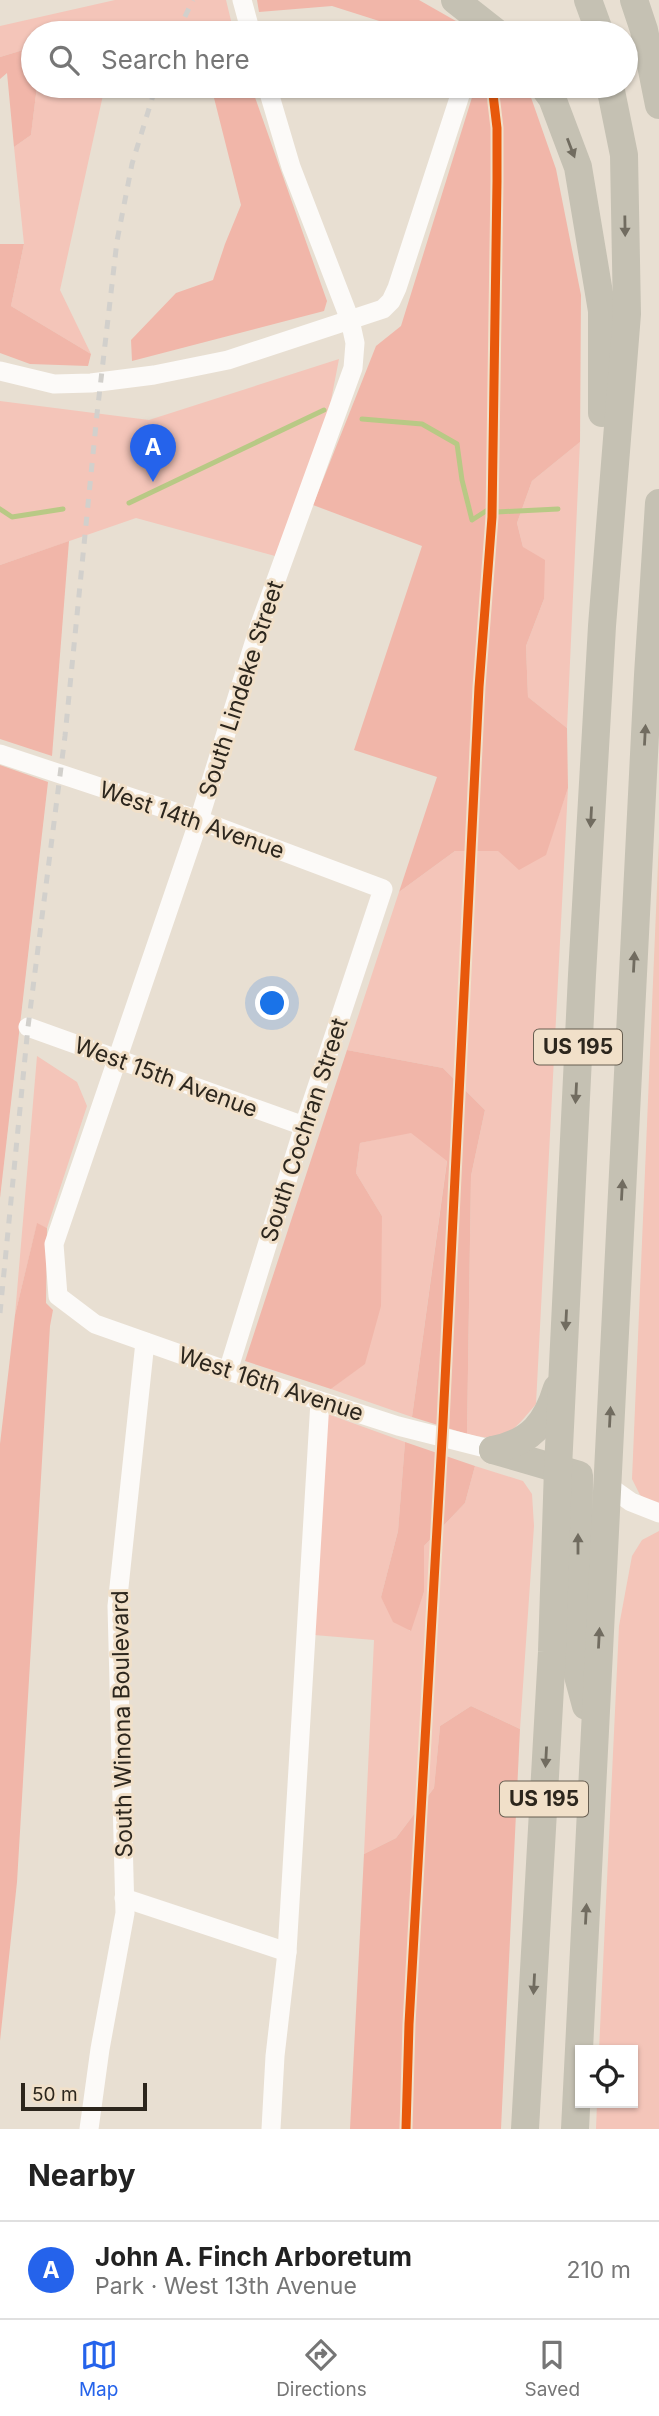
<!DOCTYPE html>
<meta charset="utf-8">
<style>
:root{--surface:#fff;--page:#f6f6f6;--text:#222;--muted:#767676;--line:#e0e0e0;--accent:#2563eb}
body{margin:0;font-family:Inter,sans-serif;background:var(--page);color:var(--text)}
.controls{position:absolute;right:21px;bottom:21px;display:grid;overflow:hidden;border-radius:0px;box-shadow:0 2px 5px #0004}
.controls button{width:63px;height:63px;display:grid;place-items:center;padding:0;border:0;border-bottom:2px solid var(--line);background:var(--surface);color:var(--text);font:35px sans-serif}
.scale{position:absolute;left:21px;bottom:18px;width:126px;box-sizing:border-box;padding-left:7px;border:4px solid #2c261d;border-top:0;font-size:19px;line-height:24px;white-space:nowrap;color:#2c261d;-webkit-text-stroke:5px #f1e0c9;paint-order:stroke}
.you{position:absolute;left:273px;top:1004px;width:24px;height:24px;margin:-18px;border:5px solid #fff;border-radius:50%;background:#1a73e8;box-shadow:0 0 0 10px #1a73e833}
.badge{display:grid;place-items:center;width:46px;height:46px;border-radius:50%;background:var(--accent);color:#fff;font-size:23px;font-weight:700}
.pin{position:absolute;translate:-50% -58px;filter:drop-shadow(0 2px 4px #0008)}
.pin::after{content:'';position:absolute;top:37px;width:24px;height:21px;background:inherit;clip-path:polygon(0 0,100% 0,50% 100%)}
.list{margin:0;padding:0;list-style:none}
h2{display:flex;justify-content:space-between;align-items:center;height:91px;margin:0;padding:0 28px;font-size:30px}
h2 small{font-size:23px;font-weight:400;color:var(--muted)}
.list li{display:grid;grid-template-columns:46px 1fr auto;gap:21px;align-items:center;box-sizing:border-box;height:98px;padding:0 28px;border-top:2px solid var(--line)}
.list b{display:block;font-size:26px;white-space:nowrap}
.list p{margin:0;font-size:23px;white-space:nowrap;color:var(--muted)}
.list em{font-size:23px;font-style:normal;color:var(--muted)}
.icon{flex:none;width:38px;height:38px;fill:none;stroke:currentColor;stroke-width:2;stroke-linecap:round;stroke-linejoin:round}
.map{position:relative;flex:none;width:659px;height:2129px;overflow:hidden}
.search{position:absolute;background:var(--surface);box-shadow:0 2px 5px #0004;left:21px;right:21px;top:21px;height:77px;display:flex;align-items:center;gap:18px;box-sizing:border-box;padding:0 24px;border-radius:38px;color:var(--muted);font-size:26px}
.sheet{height:189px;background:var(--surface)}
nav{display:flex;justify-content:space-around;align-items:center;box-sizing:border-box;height:98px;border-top:2px solid var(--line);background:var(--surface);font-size:19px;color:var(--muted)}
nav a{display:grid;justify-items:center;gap:4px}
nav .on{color:var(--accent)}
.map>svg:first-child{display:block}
</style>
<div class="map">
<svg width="659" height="2129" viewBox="0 0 659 2129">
<rect width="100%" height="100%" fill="#e8dfd2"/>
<!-- green -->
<g fill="#f4c5b9">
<polygon points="115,0 226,0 234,33 33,33 33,47 0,57 0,26"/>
<polygon points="37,86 105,86 60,290 91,354 11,306 24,244 14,147 31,135"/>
<polygon points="339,359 322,447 275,556 136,518 0,565 0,401 149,420"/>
<polygon points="580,442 567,728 528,697 526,646 544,599 523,547 517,523 532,481"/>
<path d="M568,788L536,1404C512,1432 506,1444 467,1434L471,1176L485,1110L443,1068L347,1050L399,892L455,851H498L545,855Z"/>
<polygon points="659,840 659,1508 640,1495 632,1479"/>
<polygon points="37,1056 77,1082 87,1106 47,1228 37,1224 15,1315"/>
<polygon points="411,1132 447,1160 412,1417 331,1389 365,1363 382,1216 356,1173 360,1143"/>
<polygon points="325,1413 405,1442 398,1531 381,1597 410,1631 424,1592 424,1546 465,1503 475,1466 523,1481 532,1494 534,1526 520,1729 471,1706 440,1726 434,1788 396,1838 364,1854 374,1640 314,1635"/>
<polygon points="659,1531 659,2129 596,2129 597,2103 633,2103 633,2050 599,2050 619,1626 632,1556 642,1540"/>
</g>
<!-- forest -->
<g fill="#f1b6a9">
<polygon points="257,0 419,0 477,33 417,33 332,6 259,12"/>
<polygon points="33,47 33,86 37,86 31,135 14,147 7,73 0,79 0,57"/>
<polygon points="211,86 251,86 327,301 324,311 132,361 131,340 176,293 213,280 225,244 241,205"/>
<polygon points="460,86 527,86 556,169 581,295 580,442 532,481 517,523 523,547 545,560 544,599 526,646 528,697 567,728 568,788 546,855 519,870 498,851 455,851 399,892 437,777 354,750 422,546 313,505 376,346 401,326 474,91"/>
<polygon points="0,244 24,244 11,306 91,354 88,366 30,364 0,353"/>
<polygon points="69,541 52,756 0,739 0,565"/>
<polygon points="0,765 48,782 0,1198"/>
<polygon points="347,1050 443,1068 485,1110 471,1176 467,1434 412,1417 447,1161 411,1133 360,1143 356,1173 382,1216 381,1306 365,1364 331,1389 245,1361"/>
<polygon points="37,1223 47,1228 46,1303 53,1310 50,1326 17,1882 0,2041 0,1444 15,1315"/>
<polygon points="405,1442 475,1466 465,1503 424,1546 424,1592 411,1631 393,1622 381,1597 398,1531"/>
<polygon points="471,1706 520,1729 501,2129 350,2129 364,1854 396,1838 434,1788 440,1726"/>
</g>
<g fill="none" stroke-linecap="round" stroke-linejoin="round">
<!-- stream -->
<g stroke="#b8c985" stroke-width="5">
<polyline points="362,419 422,424 457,444 462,480 472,520 486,511"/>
<polyline points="129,503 324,410"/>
<polyline points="0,509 12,517 63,509"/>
<polyline points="497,512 558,509"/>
</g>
<!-- minor -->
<g stroke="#fcfaf8" stroke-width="19">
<polyline points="242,0 251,33"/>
<polyline points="267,86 291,167 350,320 355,343 353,368 259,627 199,820 54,1244 58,1296 95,1324 228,1371 398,1426 493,1450"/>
<polyline points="0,371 54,384 91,383 154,375 228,360 383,309 391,301 397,288 461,92"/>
<polyline points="0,754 199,820 383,889 304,1126 228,1371"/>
<polyline points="28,1027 304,1126"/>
<polyline points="607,1485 631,1502 659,1513"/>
<polyline points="124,1898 287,1952"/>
<polyline points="89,2129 100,2049 125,1913 117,1606 145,1342"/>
<polyline points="271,2129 275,2056 287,1952 320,1401"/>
</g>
<!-- highway -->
<g stroke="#c5c1b3" stroke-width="28">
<polyline points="455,0 497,33"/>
<polyline points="588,0 600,33"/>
<polyline points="634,0 644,30 659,105"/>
<polyline points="543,86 552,98 578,167 602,311 602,413"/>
<polyline points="493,1450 579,1475 578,1676 586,1706"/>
<path d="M493,1450C531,1442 546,1424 557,1388"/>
<polyline points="525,2129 552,1652 558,1468 582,975 602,626 627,314 624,155 610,86"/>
<polyline points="575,2129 648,675 659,503"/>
</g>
<!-- rail -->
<g stroke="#d2d0cc" stroke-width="5" stroke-dasharray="9 9" stroke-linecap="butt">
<polyline points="177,33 193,0"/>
<polyline points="0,1313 28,1027 65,736 97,414 117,241 132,164 156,86"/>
</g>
<!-- cycleway casing -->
<g stroke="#f1e0c9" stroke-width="13">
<polyline id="cycleway" points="406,2129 409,2024 443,1422 479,687 492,517 497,181 497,128 492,86"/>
</g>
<!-- cycleway -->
<use href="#cycleway" stroke="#e8590c" stroke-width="9"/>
</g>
<!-- one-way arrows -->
<defs><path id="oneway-solid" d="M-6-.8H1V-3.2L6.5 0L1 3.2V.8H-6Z" transform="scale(1.75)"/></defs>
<g fill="#716c60">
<use href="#oneway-solid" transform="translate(571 148) rotate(69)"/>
<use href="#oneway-solid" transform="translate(625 226) rotate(89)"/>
<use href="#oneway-solid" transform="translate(645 735) rotate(-87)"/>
<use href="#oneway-solid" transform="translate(591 817) rotate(93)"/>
<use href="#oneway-solid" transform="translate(634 962) rotate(-87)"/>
<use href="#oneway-solid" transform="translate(576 1093) rotate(93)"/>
<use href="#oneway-solid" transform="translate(622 1190) rotate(-87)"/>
<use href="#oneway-solid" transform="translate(566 1320) rotate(93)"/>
<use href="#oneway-solid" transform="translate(610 1417) rotate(-87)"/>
<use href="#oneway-solid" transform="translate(578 1544) rotate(-90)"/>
<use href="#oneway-solid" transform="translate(599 1638) rotate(-87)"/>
<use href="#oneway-solid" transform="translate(546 1757) rotate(93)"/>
<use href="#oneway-solid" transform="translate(586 1914) rotate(-87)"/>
<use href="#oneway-solid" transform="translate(534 1984) rotate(93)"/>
</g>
<g text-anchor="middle" stroke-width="6" stroke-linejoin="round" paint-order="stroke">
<!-- shield labels -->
<g fill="#f1e0c9" stroke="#675e51" stroke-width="2">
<rect x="534" y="1029.5" width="88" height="35" rx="5"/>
<rect x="500" y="1781.5" width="88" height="35" rx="5"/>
</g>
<g font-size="21" font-weight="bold" fill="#2c261d">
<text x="578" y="1054">US 195</text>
<text x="544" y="1806">US 195</text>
</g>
<!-- street labels -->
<g font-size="23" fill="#2c261d" stroke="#f1e0c9">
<text transform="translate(241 689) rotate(-72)" y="8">South Lindeke Street</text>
<text transform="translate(192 820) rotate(19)" y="8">West 14th Avenue</text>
<text transform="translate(166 1077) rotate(20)" y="8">West 15th Avenue</text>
<text transform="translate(304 1130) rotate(-72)" y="8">South Cochran Street</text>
<text transform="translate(271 1384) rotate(18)" y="8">West 16th Avenue</text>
<text transform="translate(122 1724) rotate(-91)" y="8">South Winona Boulevard</text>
</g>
</g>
</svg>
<div class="controls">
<button><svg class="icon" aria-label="locate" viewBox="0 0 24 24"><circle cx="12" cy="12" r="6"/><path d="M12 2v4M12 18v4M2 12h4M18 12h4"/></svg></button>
</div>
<div class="scale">50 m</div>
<div class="you"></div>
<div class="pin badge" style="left:153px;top:482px">A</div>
<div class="search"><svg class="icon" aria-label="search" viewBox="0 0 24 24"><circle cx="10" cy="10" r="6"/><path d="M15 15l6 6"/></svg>Search here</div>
</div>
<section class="sheet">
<h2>Nearby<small></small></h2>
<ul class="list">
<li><span class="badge">A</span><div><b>John A. Finch Arboretum</b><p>Park · West 13th Avenue</p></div><em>210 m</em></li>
</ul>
</section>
<nav>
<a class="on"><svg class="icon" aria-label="map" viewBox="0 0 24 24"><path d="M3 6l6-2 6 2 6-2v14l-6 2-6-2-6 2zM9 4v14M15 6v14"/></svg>Map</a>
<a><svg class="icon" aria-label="directions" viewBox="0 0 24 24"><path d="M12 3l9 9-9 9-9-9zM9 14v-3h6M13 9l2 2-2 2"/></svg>Directions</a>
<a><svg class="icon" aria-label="saved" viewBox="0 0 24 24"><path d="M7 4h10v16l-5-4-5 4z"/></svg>Saved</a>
</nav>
